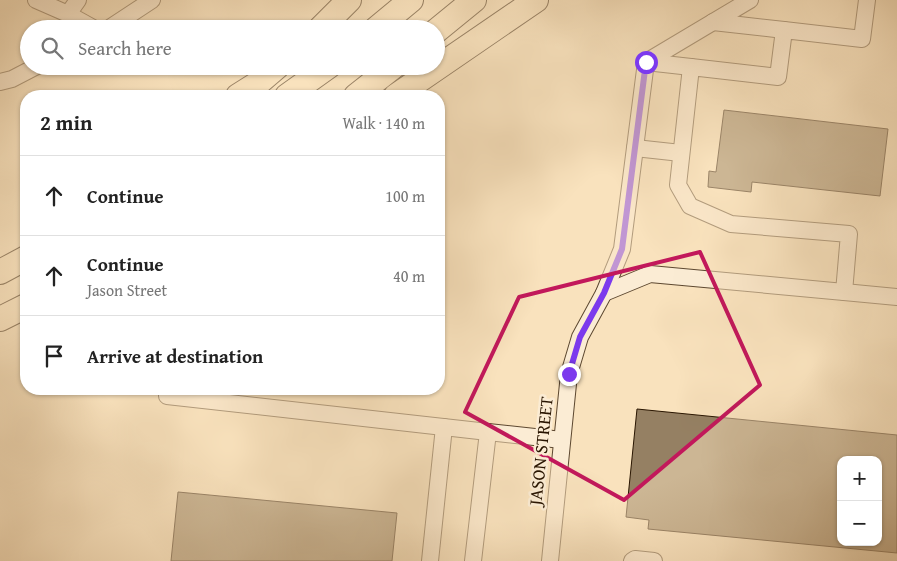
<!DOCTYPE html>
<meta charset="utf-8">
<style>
:root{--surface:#fff;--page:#f2f2f2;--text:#222;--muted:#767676;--line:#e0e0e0}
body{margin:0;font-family:"Gentium Book Plus",serif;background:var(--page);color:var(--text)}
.controls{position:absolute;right:15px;bottom:15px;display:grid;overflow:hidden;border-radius:10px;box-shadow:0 1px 4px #0004}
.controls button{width:45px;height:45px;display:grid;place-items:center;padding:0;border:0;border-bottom:1px solid var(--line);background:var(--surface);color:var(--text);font:25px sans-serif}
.stop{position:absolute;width:15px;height:15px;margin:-11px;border:4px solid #7c3aed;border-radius:50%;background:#fff}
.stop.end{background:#7c3aed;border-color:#fff;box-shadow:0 1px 5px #0008}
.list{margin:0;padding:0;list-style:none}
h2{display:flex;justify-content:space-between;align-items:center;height:65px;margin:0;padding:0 20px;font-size:21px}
h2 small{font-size:16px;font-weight:400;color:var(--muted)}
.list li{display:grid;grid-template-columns:32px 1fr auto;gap:15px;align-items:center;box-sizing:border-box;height:80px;padding:0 20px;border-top:1px solid var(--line)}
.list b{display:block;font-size:19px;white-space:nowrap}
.list p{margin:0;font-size:16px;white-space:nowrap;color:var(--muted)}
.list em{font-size:16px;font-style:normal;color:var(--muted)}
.icon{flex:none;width:28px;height:28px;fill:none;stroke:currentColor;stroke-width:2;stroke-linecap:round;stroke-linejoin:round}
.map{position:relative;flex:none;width:897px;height:561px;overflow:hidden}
.search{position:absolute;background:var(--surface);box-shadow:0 1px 4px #0004;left:20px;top:20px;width:425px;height:55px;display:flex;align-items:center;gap:12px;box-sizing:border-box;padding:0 18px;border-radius:28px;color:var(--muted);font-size:19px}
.panel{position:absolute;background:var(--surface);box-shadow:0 1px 4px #0004;left:20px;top:90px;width:425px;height:305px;border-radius:20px}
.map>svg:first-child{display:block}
</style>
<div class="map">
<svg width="897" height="561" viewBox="0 0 897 561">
<rect width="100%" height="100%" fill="#f9e2bd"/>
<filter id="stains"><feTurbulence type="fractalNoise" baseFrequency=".004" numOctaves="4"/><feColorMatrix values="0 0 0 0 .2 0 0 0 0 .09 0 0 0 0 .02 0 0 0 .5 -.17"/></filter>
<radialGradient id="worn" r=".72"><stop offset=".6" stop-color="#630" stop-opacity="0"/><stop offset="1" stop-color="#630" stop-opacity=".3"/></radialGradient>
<!-- building -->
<g fill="#958063" stroke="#291501" fill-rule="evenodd">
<polygon points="724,110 888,129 880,196 752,182 751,192 708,187 709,171 716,172"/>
<path d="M637,409L897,435V553L648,529L649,520L626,517ZM841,460H878V542H841Z"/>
<polygon points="178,492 397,513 392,561 171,561"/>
</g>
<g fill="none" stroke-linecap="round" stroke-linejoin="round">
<!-- minor casing -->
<g stroke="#5d4830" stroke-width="18">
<g id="minor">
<polyline points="36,0 68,14"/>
<polyline points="78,0 68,14 95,29"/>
<polyline points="713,22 784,30"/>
<polyline points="108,29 152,0"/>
<polyline points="646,62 691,67"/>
<polyline points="0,82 12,79 37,66"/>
<polyline points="635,148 681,153"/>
<polyline points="844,292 897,297"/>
<polyline points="604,293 650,274 844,292 849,234 731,224 690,206 678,185 691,67 778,77 784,30 862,39 867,0"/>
<polyline points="167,396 488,432 473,561"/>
<polyline points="488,432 562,440"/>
<polyline points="430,561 444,427"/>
<polyline points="550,561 569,374 580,337 604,293 622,249 646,62 750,0"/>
<polyline points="632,561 635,559 654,561"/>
</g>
</g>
<!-- highway casing -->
<g stroke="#291501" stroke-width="26">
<g id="highway">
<polyline points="320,29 349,0"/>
<polyline points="376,29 411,0"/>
<polyline points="436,31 474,0"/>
<polyline points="238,96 257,84 278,66"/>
<polyline points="287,96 329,66"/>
<polyline points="356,96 394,66"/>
<polyline points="396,96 536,0"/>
<polyline points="0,272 26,258"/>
<polyline points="0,319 26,306"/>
</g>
</g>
<!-- minor -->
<use href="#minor" stroke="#fbecd4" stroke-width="16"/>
<!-- highway -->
<use href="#highway" stroke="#f9e2bd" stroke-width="24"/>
</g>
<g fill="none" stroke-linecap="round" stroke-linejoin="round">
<!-- route -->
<polyline stroke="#7c3aed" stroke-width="6" points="569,374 580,337 604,293 622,249 646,62"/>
</g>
<!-- marked area -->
<path d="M0 0H897V561H0ZM700,252L760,385L624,500L465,412L519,297Z" fill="#f9e2bd" fill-opacity=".55" fill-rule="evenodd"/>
<path fill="none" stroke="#c2185b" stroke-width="4" stroke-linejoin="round" d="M700,252L760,385L624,500L465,412L519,297Z"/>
<g text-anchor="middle" stroke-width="5" stroke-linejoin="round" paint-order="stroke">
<!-- street labels -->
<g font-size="18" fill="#291501" stroke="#fbecd4">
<text transform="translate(541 451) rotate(-84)" y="6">JASON STREET</text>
</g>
</g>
<rect width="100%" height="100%" filter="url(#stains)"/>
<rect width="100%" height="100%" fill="url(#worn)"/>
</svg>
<div class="controls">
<button>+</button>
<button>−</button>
</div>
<div class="stop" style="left:646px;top:62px"></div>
<div class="stop end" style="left:569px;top:374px"></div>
<div class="search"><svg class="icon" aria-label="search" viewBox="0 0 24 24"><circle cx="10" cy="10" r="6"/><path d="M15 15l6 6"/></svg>Search here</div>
<section class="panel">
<h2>2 min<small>Walk · 140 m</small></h2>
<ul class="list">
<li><svg class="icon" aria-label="ahead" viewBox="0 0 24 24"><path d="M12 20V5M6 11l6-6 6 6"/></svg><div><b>Continue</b></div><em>100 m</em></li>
<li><svg class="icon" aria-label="ahead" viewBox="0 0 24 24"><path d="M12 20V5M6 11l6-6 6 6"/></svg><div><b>Continue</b><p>Jason Street</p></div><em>40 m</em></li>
<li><svg class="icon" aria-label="arrive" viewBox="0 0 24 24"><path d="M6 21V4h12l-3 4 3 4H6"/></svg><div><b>Arrive at destination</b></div></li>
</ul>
</section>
</div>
